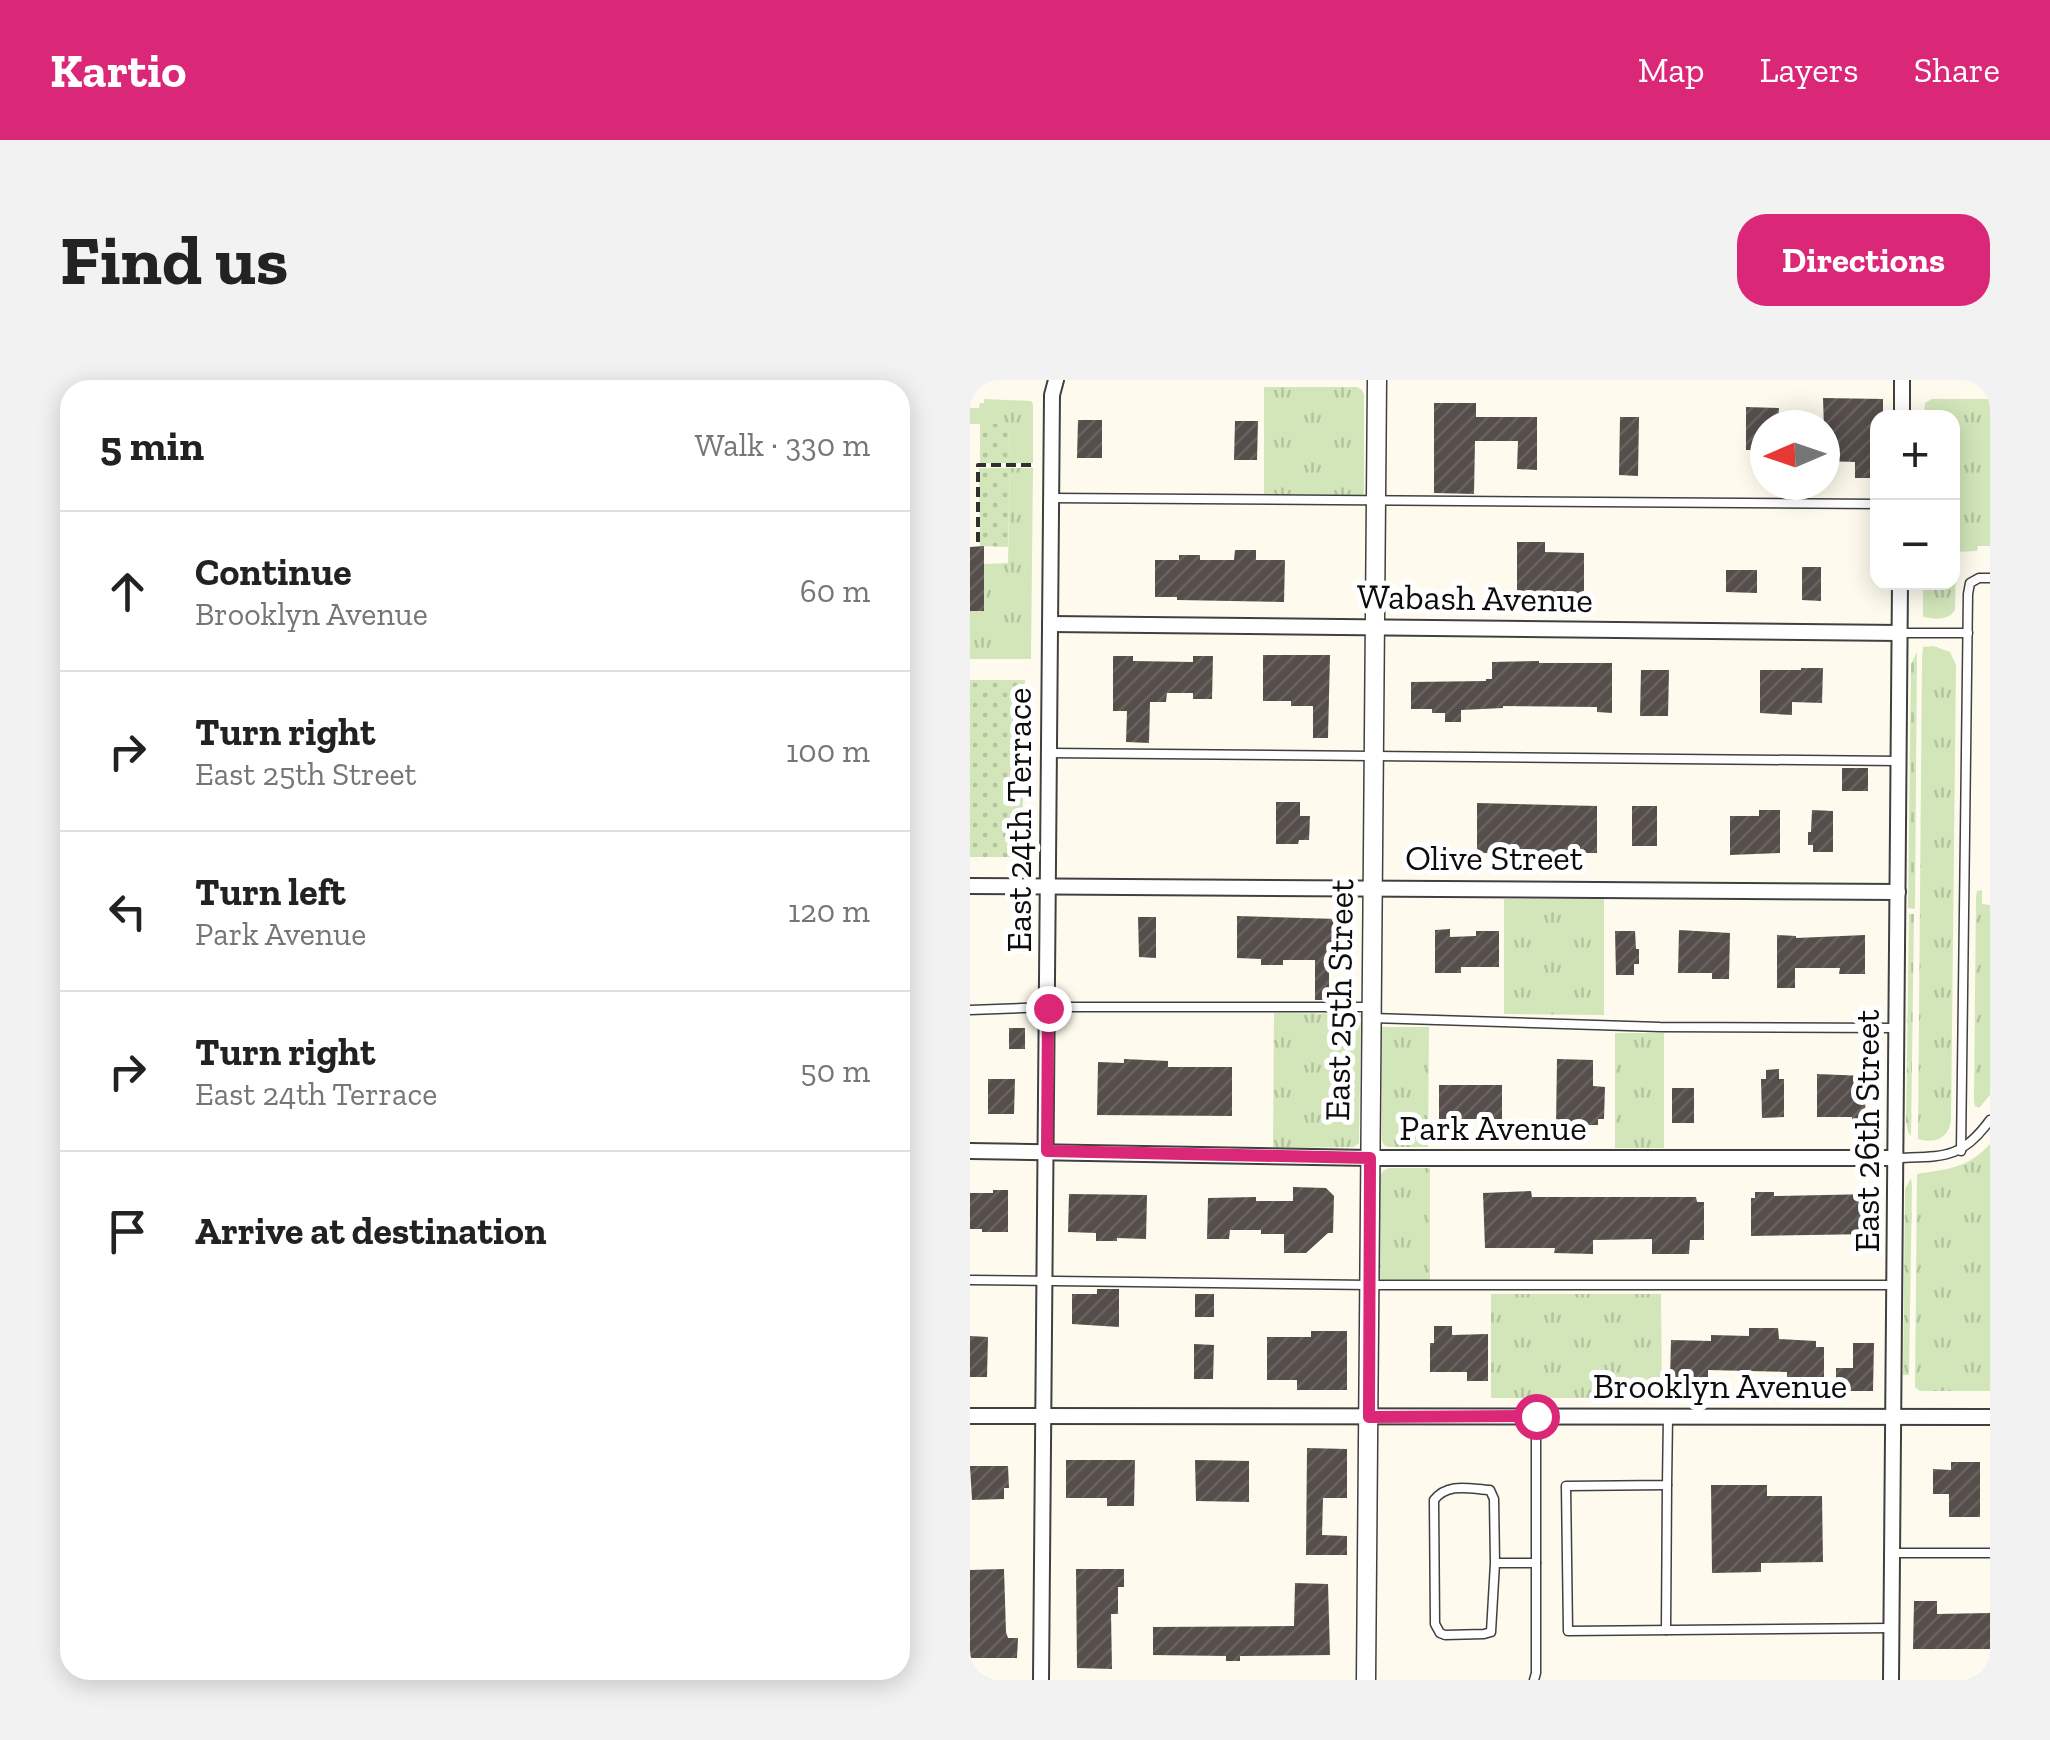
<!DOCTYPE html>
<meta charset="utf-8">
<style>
:root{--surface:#fff;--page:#f2f2f2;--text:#222;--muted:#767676;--line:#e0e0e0;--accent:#db2777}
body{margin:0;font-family:"Zilla Slab",serif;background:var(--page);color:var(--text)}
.controls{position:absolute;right:30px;top:30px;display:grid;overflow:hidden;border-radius:20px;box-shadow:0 5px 25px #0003}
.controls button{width:90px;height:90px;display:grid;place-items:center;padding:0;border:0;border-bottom:2px solid var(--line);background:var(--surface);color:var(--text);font:50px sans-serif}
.compass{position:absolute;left:780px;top:30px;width:90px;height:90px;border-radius:50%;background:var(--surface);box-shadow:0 5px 25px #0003;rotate:268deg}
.stop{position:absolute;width:30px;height:30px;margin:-22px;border:8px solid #db2777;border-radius:50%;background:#fff}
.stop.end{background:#db2777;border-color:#fff;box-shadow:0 2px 10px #0008}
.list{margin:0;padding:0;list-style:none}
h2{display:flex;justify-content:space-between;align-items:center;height:130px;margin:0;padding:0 40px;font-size:42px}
h2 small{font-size:32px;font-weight:400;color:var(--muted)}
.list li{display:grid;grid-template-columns:65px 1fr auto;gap:30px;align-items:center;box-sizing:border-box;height:160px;padding:0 40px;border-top:2px solid var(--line)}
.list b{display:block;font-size:38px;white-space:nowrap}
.list p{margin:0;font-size:32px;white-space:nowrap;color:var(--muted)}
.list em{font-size:32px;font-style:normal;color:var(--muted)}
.icon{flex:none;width:55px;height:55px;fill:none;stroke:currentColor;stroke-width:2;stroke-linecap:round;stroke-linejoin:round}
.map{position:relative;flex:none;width:1020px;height:1300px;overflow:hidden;border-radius:30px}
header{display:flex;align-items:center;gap:60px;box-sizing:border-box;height:140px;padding:0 50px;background:var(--accent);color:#fff}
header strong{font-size:48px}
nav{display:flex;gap:55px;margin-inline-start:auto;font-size:35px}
.intro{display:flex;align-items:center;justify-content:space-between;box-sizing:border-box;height:240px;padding:0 60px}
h1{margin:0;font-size:70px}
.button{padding:25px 45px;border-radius:30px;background:var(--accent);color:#fff;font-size:35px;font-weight:700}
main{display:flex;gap:60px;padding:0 60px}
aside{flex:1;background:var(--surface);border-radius:30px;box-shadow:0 5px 25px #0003}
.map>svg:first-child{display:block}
</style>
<header>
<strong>Kartio</strong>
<nav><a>Map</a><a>Layers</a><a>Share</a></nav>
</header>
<div class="intro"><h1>Find us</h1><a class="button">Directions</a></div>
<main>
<aside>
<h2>5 min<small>Walk · 330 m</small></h2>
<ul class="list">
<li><svg class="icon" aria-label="ahead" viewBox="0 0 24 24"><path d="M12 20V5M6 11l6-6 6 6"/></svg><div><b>Continue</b><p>Brooklyn Avenue</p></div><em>60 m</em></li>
<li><svg class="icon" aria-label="right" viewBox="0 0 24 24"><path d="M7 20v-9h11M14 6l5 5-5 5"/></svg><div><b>Turn right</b><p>East 25th Street</p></div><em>100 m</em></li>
<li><svg class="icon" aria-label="left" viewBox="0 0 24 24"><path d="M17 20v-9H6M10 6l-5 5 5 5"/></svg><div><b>Turn left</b><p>Park Avenue</p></div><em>120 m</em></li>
<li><svg class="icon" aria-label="right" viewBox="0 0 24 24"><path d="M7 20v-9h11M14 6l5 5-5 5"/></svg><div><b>Turn right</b><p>East 24th Terrace</p></div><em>50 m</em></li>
<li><svg class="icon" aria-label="arrive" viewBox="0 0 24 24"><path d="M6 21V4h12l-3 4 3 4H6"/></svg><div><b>Arrive at destination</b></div></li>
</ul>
</aside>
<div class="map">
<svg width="1020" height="1300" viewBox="0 0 1020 1300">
<defs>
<pattern id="grass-tufts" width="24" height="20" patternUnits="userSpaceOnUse" patternTransform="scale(2.5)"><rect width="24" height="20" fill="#d2e6ba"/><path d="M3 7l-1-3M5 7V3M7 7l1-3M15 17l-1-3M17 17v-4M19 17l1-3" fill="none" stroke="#b3c49f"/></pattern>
<pattern id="park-dots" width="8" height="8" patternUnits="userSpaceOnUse" patternTransform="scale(2.5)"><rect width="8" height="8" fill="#d2e6ba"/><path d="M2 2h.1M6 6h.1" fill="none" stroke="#b3c49f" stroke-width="1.8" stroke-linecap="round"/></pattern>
<pattern id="building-hatch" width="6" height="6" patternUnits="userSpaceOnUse" patternTransform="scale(2.5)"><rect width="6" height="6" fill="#554e4a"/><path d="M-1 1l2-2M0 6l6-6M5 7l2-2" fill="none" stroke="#686360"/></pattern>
</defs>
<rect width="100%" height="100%" fill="#fefbee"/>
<!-- grass -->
<g fill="url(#grass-tufts)">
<polygon points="294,7 387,7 392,10 394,15 394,116 294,116"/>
<polygon points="14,19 61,21 63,24 63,83 40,83 39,44 0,44 0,28 9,28 10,23 14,23"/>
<path d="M962,19H1020V166H1008L1007,171L986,172L985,230C978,241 965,239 953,237V203L982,202V38L954,37L955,23Z"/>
<polygon points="40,88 63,88 61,279 0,279 0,231 14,231 14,184 38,183"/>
<path d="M963,266L980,272L986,285L981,740C979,759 964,764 948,759L952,278L953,267Z"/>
<polygon points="947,272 945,528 944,529 938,528 941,284"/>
<polygon points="1012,510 1012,524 1020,525 1020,715 1009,728 1005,726 1004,721 1006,516 1007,511"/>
<polygon points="534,519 634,519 634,635 534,634"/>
<polygon points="939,534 944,534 941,756 938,752 936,742"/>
<polygon points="304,633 391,634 389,763 384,767 303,768"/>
<polygon points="412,647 459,647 458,767 420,767 415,766 412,761"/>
<rect x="645" y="653" width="49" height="115"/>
<path d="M1020,764V1011H950L945,1007L947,794C977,789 997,789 1020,764Z"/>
<polygon points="419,788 460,788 460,900 410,900 410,796 413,791"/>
<polygon points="941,798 942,805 939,995 933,995 935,809"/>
<polygon points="521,914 691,914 692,1018 521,1018"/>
</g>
<!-- park -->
<g fill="url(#park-dots)">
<polygon points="10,44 39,44 40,83 10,83"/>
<polygon points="9,88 40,88 38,167 10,166"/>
<polygon points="0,300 55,300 52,477 0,477"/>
</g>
<!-- building -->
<g fill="url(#building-hatch)">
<polygon points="853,18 913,19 913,38 908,38 906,98 885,98 885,82 855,81"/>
<polygon points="464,23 506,23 506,37 567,37 567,90 547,89 548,61 505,61 504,114 464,113"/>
<polygon points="776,27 809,28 808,45 795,45 795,70 776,70"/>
<polygon points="650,37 669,37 668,96 649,95"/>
<polygon points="108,40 132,40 132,78 107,78"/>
<polygon points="265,41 288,41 287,80 264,80"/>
<polygon points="547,162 575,162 575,172 614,173 614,214 547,212"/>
<polygon points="14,166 14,231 0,231 0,167"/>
<polygon points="265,170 286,170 286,180 315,180 314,222 207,220 207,217 185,217 185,180 209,180 209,175 230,175 230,180 264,180"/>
<polygon points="832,187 851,187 851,221 832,220"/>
<polygon points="756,190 787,190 787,213 756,212"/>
<polygon points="293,275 360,275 358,358 343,358 343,326 321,326 321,321 293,321"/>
<polygon points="143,276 163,276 163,281 223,282 223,276 243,276 242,319 223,319 223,313 197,313 196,322 180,322 179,363 156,362 157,331 143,331"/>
<polygon points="569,281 569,283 642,283 642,333 627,332 627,327 533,326 533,328 491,330 491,342 475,342 475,333 462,333 462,329 441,329 441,302 516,301 516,299 522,299 522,282"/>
<polygon points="831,288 853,288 852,323 822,322 822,335 790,333 790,290 831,290"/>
<polygon points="671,290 699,290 698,336 670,336"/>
<rect x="872" y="388" width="26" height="23"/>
<polygon points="306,422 330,422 330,436 340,436 339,460 329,460 328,464 306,464"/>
<polygon points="507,423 627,426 627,473 507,473"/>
<rect x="662" y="426" width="25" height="40"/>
<polygon points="789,430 810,430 810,473 760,475 760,436 789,436"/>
<polygon points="842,430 863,431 863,472 843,472 843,465 838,465 838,452 841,452"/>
<polygon points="267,536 368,539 367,583 359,583 359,620 345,620 345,580 313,580 313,585 291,585 291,579 267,578"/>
<polygon points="168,537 186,537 186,578 169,577"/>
<polygon points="480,549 480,557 506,556 506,551 529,551 529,587 491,587 491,593 465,593 465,550"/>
<polygon points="709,550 760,553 759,599 742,599 742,593 708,593"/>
<polygon points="645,551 665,551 666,569 669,569 669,584 664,584 664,595 646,595"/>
<polygon points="807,555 826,556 826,558 895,555 895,594 869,594 870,588 825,588 825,608 807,608"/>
<rect x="39" y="648" width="16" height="21"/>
<polygon points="154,679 198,681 198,687 262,687 262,736 127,735 128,682 154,683"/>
<polygon points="587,679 623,680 623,706 635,707 634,739 628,739 628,745 586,745"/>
<polygon points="809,689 809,699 814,699 814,737 792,738 791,699 796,699 796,690"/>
<polygon points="847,694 896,696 895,740 882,740 882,737 847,737"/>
<polygon points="18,699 45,699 44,734 18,734"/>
<rect x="469" y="705" width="63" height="34"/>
<rect x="702" y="708" width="22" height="35"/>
<polygon points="323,807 356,808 364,816 363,853 358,853 336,873 314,873 314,854 291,854 291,850 260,850 259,859 237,859 238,818 286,817 286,821 323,821"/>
<polygon points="23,810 38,810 38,852 12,852 12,849 0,849 0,813 23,813"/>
<polygon points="561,811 562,817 726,817 727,822 734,822 734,860 720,860 719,874 682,874 682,859 623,860 623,874 584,873 585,868 515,868 513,813"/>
<polygon points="785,812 804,812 804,816 902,814 902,854 781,856 781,818 785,818"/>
<polygon points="99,814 177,815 176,859 147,858 147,861 126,861 126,853 98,852"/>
<polygon points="127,909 149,909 149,947 102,944 102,914 127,914"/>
<rect x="225" y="914" width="19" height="23"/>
<polygon points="464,946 482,946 482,955 518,954 518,1001 497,1001 497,992 460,992 460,963 464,963"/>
<polygon points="779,948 808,948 809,959 846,961 846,967 854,967 854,997 817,997 817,992 738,990 738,1001 700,1000 701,960 741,961 741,955 779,956"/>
<polygon points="341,951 377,951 377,1010 327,1010 327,1000 297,1000 297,957 341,957"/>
<polygon points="0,956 18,957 17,997 0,997"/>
<polygon points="883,963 904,963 903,1011 866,1011 866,988 883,988"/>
<polygon points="224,964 244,965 243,999 224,999"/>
<polygon points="337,1068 377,1069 377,1118 353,1118 352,1155 377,1156 377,1175 336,1175"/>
<polygon points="96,1080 165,1080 164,1126 137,1126 137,1118 96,1118"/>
<polygon points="225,1080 279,1081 279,1122 226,1121"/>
<polygon points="981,1082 1010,1082 1010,1137 979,1137 979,1114 963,1114 963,1089 981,1090"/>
<polygon points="0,1086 38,1086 39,1108 34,1108 34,1119 2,1120"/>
<polygon points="741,1105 797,1105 797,1116 852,1116 853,1182 791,1183 791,1192 742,1193"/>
<polygon points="34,1189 36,1252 38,1258 48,1258 47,1278 0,1278 0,1190"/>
<polygon points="106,1189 154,1189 154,1207 148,1207 148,1234 141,1234 142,1289 107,1288"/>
<polygon points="325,1203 358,1204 360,1275 270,1276 270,1281 256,1281 256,1276 183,1275 183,1247 324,1246"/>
<polygon points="944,1221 967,1221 967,1234 1020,1233 1020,1269 943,1269"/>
</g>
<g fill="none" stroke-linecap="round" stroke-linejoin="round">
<!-- service casing -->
<g stroke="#404040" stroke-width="11">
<g id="service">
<polyline points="81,118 908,124"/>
<polyline points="930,253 998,253"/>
<polyline points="79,373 929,381"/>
<polyline points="0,630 78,627 402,627"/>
<polyline points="402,638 690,647 927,648"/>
<polyline points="991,771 998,214 1000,203 1009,198 1020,198"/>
<path d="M927,778C973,776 991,780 1020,740"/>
<polyline points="0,900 399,905 925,905"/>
<polyline points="698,1036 697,1105 596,1106 598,1251 922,1248"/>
<polyline points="923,1173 1020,1173"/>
<path d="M525,1183L521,1252L514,1254L475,1255L470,1253L465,1244L464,1120C478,1102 500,1109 520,1110L524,1119L525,1183H566"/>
<polyline points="696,1250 697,1105"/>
<polyline points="564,1300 566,1293 566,1036"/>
</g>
</g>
<!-- minor casing -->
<g stroke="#404040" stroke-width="18">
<g id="minor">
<polyline points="932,38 932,0"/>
<polyline points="80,244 930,253"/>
<polyline points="0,506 928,512"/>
<polyline points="0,771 400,778 927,778"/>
<polyline points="0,1036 1020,1037"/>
<polyline points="71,1300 82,15 86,0"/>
<polyline points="921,1300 930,202"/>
</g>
</g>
<!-- tertiary casing -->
<g stroke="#404040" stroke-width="21">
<polyline id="tertiary" points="396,1300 407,0"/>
</g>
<!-- path -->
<polyline stroke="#2f2f2f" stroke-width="4" stroke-dasharray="10 5" stroke-linecap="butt" points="8,162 8,85 64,85"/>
<!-- service -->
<use href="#service" stroke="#fff" stroke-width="8"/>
<!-- minor -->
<use href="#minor" stroke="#fff" stroke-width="14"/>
<!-- tertiary -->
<use href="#tertiary" stroke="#fff" stroke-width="18"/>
</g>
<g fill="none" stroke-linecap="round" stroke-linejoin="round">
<!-- route -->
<polyline stroke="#db2777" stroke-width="12" points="78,628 77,771 400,778 399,1037 566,1036"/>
</g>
<g text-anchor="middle" stroke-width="10" stroke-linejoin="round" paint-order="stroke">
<!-- street labels -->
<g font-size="35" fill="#0d0d0d" stroke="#fff">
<text transform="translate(505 218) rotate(1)" y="12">Wabash Avenue</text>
<text transform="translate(49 440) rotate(-90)" y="12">East 24th Terrace</text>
<text x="524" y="490">Olive Street</text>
<text transform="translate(369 620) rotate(-89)" y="12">East 25th Street</text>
<text x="523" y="760">Park Avenue</text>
<text transform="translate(897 751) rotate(-90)" y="12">East 26th Street</text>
<text x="750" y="1018">Brooklyn Avenue</text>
</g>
</g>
</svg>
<div class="controls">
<button>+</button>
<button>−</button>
</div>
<svg class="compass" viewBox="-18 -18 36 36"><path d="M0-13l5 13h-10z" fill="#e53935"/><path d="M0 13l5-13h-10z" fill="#767676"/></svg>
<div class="stop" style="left:566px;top:1036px"></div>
<div class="stop end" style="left:78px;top:628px"></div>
</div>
</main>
